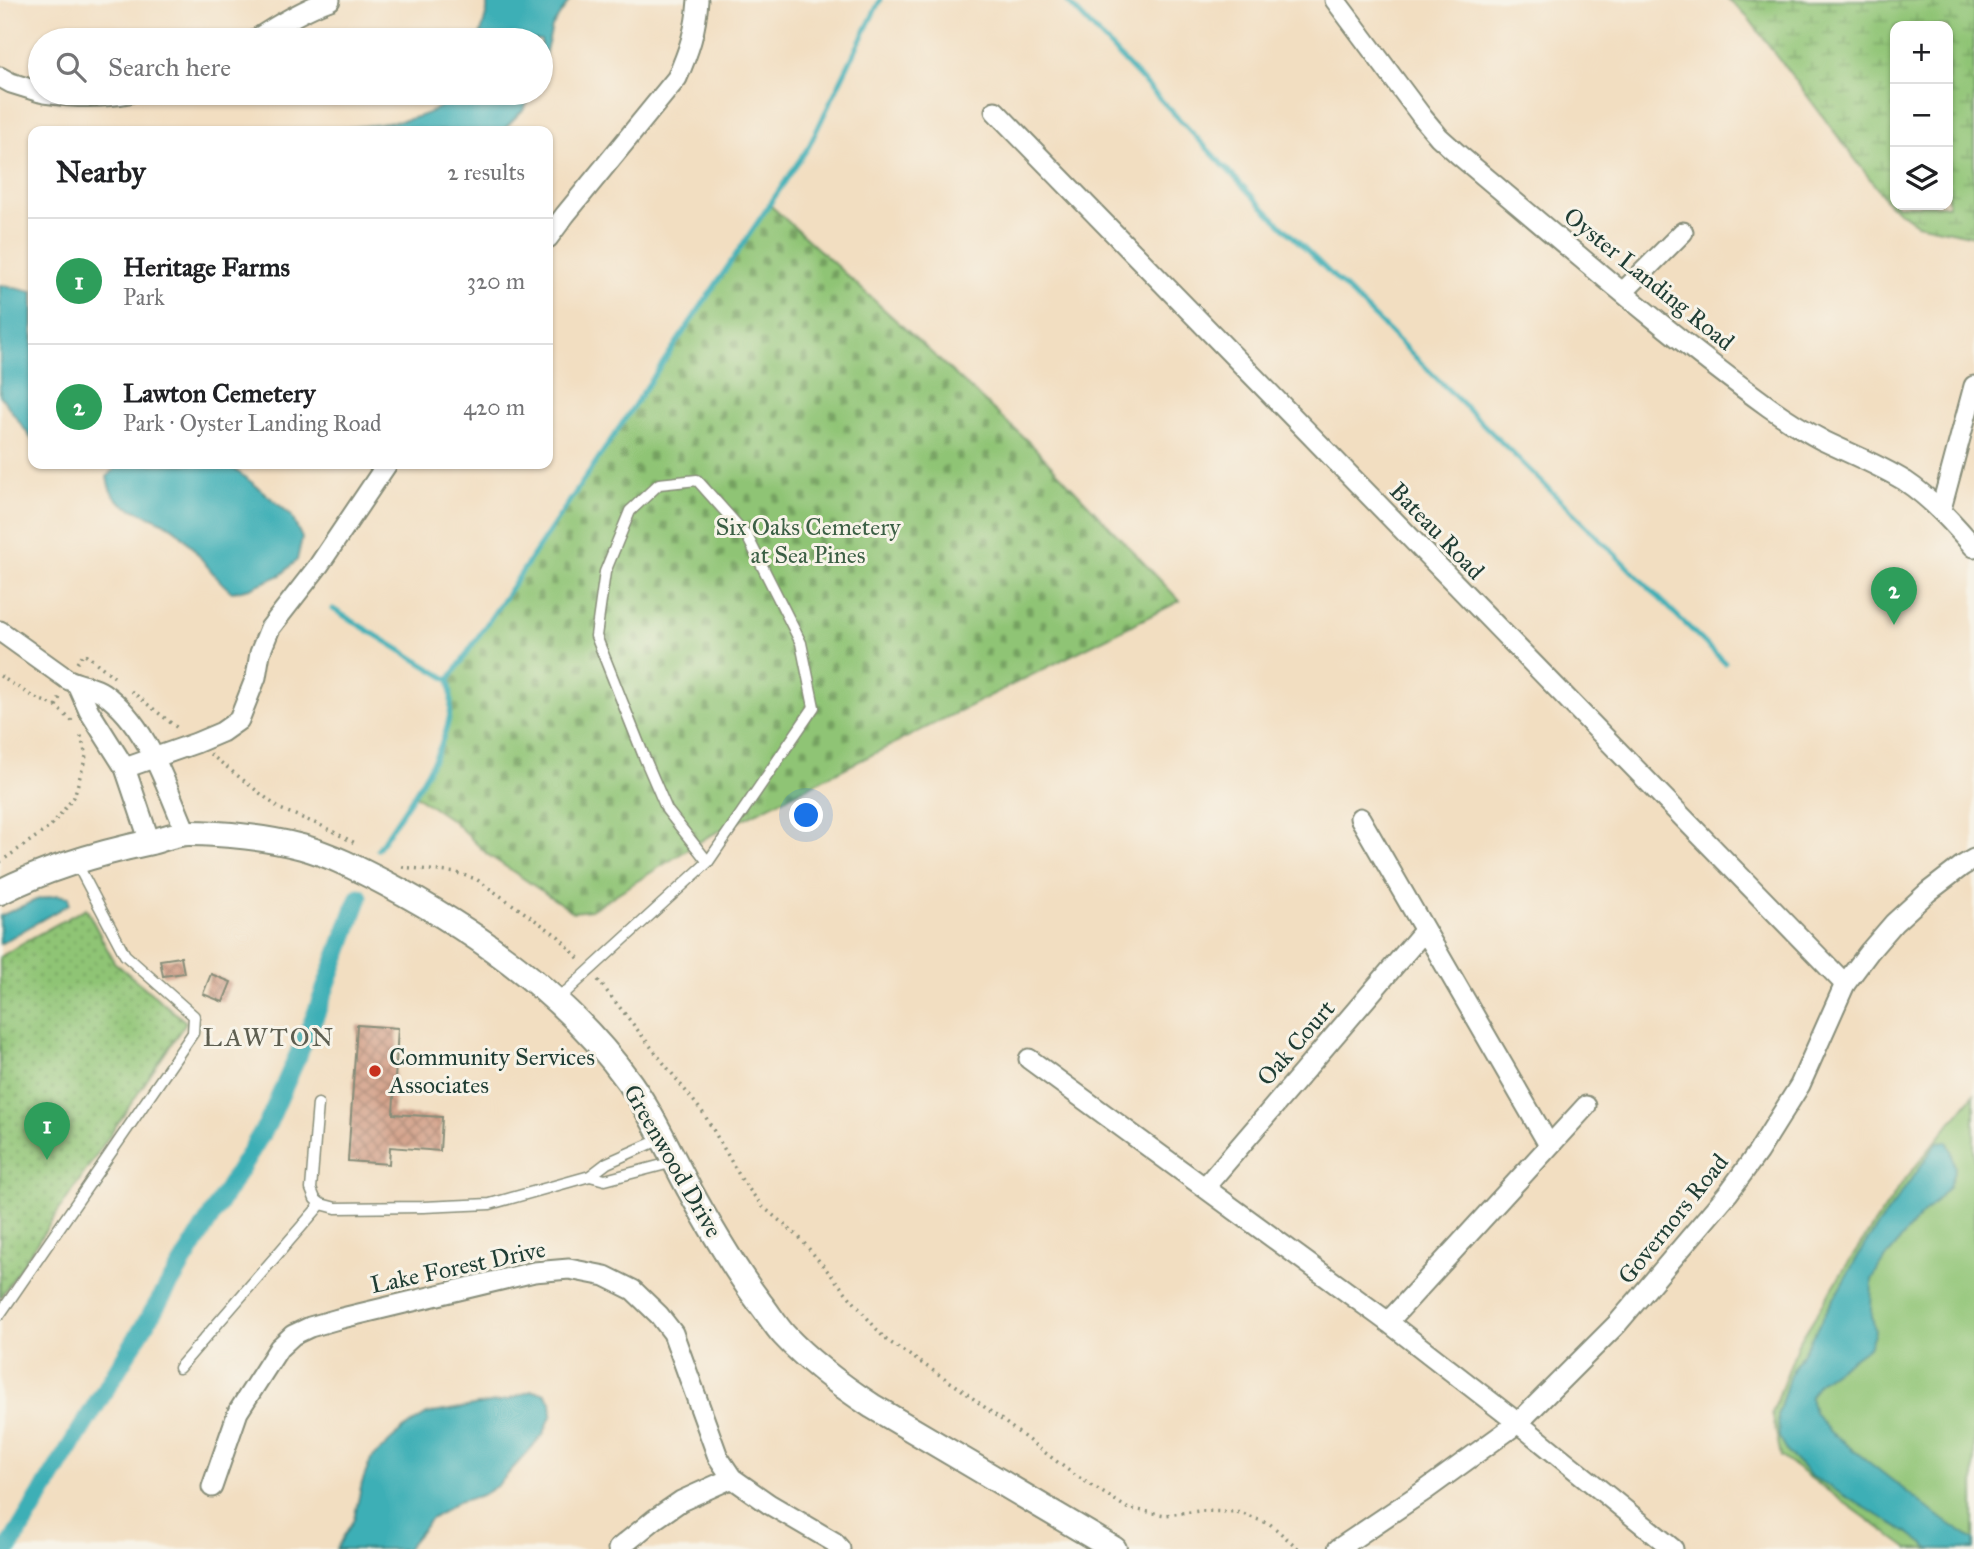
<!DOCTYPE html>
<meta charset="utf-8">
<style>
:root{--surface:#fff;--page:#f6f6f6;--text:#202124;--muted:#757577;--line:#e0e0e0;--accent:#c8321e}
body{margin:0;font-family:"IM FELL Great Primer",serif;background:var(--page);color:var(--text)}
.controls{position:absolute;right:21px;top:21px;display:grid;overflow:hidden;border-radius:14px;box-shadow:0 2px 5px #0004}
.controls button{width:63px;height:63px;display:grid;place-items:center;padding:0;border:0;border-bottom:2px solid var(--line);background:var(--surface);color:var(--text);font:35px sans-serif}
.you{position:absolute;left:807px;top:816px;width:24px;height:24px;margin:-18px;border:5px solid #fff;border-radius:50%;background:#1a73e8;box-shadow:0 0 0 10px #1a73e833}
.badge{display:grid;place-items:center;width:46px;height:46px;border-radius:50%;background:var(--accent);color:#fff;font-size:23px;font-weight:700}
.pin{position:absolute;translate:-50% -58px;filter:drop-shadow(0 2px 4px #0008)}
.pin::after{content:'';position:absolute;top:37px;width:24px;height:21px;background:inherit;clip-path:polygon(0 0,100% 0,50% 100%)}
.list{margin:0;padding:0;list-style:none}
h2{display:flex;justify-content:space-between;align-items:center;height:91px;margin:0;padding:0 28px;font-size:30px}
h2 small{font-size:23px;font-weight:400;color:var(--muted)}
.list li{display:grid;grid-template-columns:46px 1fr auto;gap:21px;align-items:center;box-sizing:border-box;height:126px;padding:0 28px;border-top:2px solid var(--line)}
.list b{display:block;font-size:26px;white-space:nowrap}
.list p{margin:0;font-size:23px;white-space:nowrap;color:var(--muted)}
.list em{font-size:23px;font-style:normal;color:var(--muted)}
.icon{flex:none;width:38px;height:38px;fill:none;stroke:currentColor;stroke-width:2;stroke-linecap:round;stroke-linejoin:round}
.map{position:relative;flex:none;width:1974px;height:1549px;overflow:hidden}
.search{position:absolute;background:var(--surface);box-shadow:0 2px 5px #0004;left:28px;top:28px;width:525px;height:77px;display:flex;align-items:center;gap:18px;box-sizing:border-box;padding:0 24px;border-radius:38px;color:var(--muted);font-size:26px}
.panel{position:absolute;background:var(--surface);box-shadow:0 2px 5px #0004;left:28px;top:126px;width:525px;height:343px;border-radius:14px}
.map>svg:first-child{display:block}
</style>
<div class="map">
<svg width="1974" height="1549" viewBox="0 0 1974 1549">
<defs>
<pattern id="wetland-marsh" width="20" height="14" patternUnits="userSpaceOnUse" patternTransform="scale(1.75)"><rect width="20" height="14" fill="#8fc475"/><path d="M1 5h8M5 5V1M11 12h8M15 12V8" fill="none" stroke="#74a061"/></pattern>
<pattern id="cemetery-stones" width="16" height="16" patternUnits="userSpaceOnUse" patternTransform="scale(1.75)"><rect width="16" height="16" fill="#8fc475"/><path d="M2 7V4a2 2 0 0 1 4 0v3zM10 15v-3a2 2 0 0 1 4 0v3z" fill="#74a061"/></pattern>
<pattern id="park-dots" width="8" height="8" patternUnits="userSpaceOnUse" patternTransform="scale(1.75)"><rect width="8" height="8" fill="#8fc475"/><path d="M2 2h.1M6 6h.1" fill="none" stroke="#74a061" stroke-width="1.8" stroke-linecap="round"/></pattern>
<pattern id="building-cross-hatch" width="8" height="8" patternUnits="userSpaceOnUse" patternTransform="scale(1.75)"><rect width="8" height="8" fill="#d29e86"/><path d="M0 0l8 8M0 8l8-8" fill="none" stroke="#aa826e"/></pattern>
</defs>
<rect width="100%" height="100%" fill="#f7f3e8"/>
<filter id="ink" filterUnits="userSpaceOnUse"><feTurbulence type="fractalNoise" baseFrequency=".0143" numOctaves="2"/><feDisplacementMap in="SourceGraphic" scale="14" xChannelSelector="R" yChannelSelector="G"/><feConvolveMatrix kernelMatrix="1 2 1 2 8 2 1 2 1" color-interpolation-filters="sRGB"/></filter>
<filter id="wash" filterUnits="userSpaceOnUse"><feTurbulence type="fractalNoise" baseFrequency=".00686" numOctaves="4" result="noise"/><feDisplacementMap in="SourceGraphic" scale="28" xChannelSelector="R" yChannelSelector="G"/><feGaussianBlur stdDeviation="1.57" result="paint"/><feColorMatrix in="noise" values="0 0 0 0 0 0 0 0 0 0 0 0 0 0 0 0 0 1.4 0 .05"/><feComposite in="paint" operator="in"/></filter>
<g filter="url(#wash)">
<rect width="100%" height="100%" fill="#f2dec1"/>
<!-- grass -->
<polygon fill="#8fc475" stroke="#578054" stroke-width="2" points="1974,1094 1974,1549 1909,1549 1781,1457 1772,1413 1798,1344 1846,1266 1902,1183"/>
<!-- wetland -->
<path fill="url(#wetland-marsh)" stroke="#578054" stroke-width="2" fill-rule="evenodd" d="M1728,0H1974V236L1917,224L1889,204L1746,15ZM1895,26H1948V205H1895Z"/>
<!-- cemetery -->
<path fill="url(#cemetery-stones)" stroke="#578054" stroke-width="2" d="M770,205L1032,445L1180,601L709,836L591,910L573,912L487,854L453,821L413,794C435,763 458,718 449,680Z"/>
<!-- park -->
<polygon fill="url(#park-dots)" stroke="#578054" stroke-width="2" points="86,908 114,962 186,1022 0,1298 0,957 24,942"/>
<!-- water -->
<g fill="#3eafb6" stroke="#2e7675" stroke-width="2">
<polygon points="487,0 570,0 552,27 541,71 541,40 479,40 487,11"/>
<path d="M454,93H533L524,109L502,131H326C360,124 435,126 454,93Z"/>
<polygon points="0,285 33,292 33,441 0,395"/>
<path d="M119,464H227L254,484L291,515L302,538L297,560L281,575L250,588L232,592C210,575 198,550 177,531C161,516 124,512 112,493C109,489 108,482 107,477Z"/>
<polygon points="57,895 69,897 69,904 0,944 0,916 36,900"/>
<polygon points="1947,1141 1951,1150 1955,1168 1949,1187 1916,1221 1880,1265 1872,1280 1871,1310 1875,1331 1869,1347 1818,1383 1810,1398 1814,1412 1829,1431 1943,1520 1974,1540 1974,1549 1930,1549 1910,1534 1811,1476 1788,1453 1779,1437 1778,1414 1790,1375 1865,1244 1938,1142"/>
<polygon points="531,1391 545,1393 551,1401 552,1414 543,1435 498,1485 482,1495 458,1502 430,1520 406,1549 336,1549 354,1519 362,1483 371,1459 403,1429 427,1414 507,1400"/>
</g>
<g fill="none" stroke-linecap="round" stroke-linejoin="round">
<!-- stream -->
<g stroke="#3eafb6" stroke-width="5">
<polyline points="1066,0 1257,201 1725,663"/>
<polyline points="333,609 449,680"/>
<path d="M378,849C407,803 463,736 449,680L809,146L880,0"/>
</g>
<!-- canal -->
<polyline stroke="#3eafb6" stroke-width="19" points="8,1549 268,1123 315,1016 359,897"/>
</g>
<g id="blocks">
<!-- building -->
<g fill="url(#building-cross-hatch)">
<polygon points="181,957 184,973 163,976 160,960"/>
<polygon points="211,974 231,982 223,1002 203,994"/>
<polygon points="357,1025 398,1028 393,1114 442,1117 440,1151 390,1147 389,1164 348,1161"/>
</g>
</g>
</g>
<g filter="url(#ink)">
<use href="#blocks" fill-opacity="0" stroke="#888e7a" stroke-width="2"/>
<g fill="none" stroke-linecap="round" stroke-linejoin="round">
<!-- service casing -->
<g stroke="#888e7a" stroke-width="13">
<g id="service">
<polyline points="556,1001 708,862 814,707 801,643 747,536 697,480 659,484 630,511 605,572 596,636 645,759 667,810 708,862"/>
<polyline points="318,1104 311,1189 315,1199 321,1204 336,1208 423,1207 490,1204 590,1176 607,1163 661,1139"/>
<polyline points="590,1176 605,1180 674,1162"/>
<polyline points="0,1314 193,1033 194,1016 125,955 76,862"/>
<polyline points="179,1368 321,1204"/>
</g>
</g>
<!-- minor casing -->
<g stroke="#888e7a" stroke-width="23">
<g id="minor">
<path d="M1335,0L1423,118L1439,137L1459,155C1561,240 1661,329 1769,407C1786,419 1805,431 1824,441C1851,454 1879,465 1905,481C1932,499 1953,523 1974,547"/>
<path d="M255,40C279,24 302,10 330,0"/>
<polyline points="0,77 11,83 40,92"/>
<path d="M44,93C71,97 103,98 129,93"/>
<polyline points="995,111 1845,984"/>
<path d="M548,238L565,215L677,78C689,51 696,30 698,0"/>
<polyline points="1623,292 1683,232"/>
<polyline points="1941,509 1974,386"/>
<path d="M0,631L67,679C78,685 93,686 103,693C148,725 165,784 186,832"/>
<polyline points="77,684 89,711 125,768 150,842"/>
<polyline points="125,768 196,743 222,732 239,720 256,677 260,653 270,628 319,565 387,464"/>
<polyline points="1360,818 1549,1145"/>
<polyline points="1029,1059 1388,1322 1518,1423 1673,1549"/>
<polyline points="1205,1187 1424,931"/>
<polyline points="1388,1322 1586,1106"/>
<polyline points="212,1487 238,1412 279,1348 293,1335 310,1327 338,1319 534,1272 569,1269 605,1276 633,1290 659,1315 673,1333 718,1457 732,1478 769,1504 834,1542 840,1549"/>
<polyline points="618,1549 655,1519 681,1501 732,1478"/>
<polyline points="1338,1549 1427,1489 1518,1423 1617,1324 1729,1192 1758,1152 1800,1085 1845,984 1869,952 1894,923 1928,892 1962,866 1974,859"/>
</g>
</g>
<!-- tertiary casing -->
<g stroke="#888e7a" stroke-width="28">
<path id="tertiary" d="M0,892C47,868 99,853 151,842C163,839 177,833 189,833C224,833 269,838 302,847C331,855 358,869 385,883C478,932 568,997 630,1083C652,1114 670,1153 688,1187C710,1227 733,1267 760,1303C768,1313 775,1325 784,1335C810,1363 840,1385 872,1406L1114,1549"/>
</g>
<!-- path -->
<g stroke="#888e7a" stroke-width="3.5" stroke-dasharray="2 5" stroke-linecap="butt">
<polyline points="77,663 84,653 114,677"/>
<polyline points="0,676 33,697 56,706 74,723"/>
<polyline points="131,691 180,730"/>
<polyline points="56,706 61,695"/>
<polyline points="210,754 280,809 322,826 355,843"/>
<polyline points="0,862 50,827 74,797 86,756 80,732"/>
<polyline points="402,867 457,873 476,879 558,936 581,961"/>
<polyline points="598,980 704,1114 742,1180 762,1206 799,1237 885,1339 958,1387 1072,1473 1127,1508 1165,1515 1199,1511 1237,1512 1270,1524 1299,1549"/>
</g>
<!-- service -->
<use href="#service" stroke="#fff" stroke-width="10"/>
<!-- minor -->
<use href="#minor" stroke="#fff" stroke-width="19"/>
<!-- tertiary -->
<use href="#tertiary" stroke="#fff" stroke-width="24"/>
</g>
</g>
<!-- markers -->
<circle fill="#c8321e" stroke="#f7f3e8" stroke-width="2.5" cx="375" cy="1071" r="7"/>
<g text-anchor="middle" stroke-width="6" stroke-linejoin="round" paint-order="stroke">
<!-- street labels -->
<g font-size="24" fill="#1f3d34" stroke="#f7f3e8">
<text transform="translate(1649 279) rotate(39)" y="8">Oyster Landing Road</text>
<text transform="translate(1437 531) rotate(46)" y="8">Bateau Road</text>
<text transform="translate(1296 1043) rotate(-49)" y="8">Oak Court</text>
<text transform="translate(673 1161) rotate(60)" y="8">Greenwood Drive</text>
<text transform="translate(1673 1219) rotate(-51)" y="8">Governors Road</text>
<text transform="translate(458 1267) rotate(-12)" y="8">Lake Forest Drive</text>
</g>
<!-- park labels -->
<g font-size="24" fill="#3b5f44" stroke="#f7f3e8">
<text x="808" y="535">Six Oaks Cemetery<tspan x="808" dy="28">at Sea Pines</tspan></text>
</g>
<!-- poi labels -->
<g font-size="24" fill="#1f3d34" stroke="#f7f3e8" text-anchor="start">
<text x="389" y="1065">Community Services<tspan x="389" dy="28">Associates</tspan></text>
</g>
<!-- neighbourhood labels -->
<g font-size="26" letter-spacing="2" fill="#5e5f51" stroke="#f7f3e8">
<text x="269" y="1046">LAWTON</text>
</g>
</g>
</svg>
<div class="controls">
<button>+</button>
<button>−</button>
<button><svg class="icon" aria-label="layers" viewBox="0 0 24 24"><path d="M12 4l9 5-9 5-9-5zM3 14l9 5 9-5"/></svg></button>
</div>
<div class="you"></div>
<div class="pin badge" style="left:47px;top:1160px;background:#2e9e5b">1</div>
<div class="pin badge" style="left:1894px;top:625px;background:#2e9e5b">2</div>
<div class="search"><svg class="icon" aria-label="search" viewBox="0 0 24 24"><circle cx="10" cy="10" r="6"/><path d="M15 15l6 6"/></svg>Search here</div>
<section class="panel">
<h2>Nearby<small>2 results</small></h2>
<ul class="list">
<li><span class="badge" style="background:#2e9e5b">1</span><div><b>Heritage Farms</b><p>Park</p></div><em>320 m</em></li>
<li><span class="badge" style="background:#2e9e5b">2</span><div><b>Lawton Cemetery</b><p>Park · Oyster Landing Road</p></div><em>420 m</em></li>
</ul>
</section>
</div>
